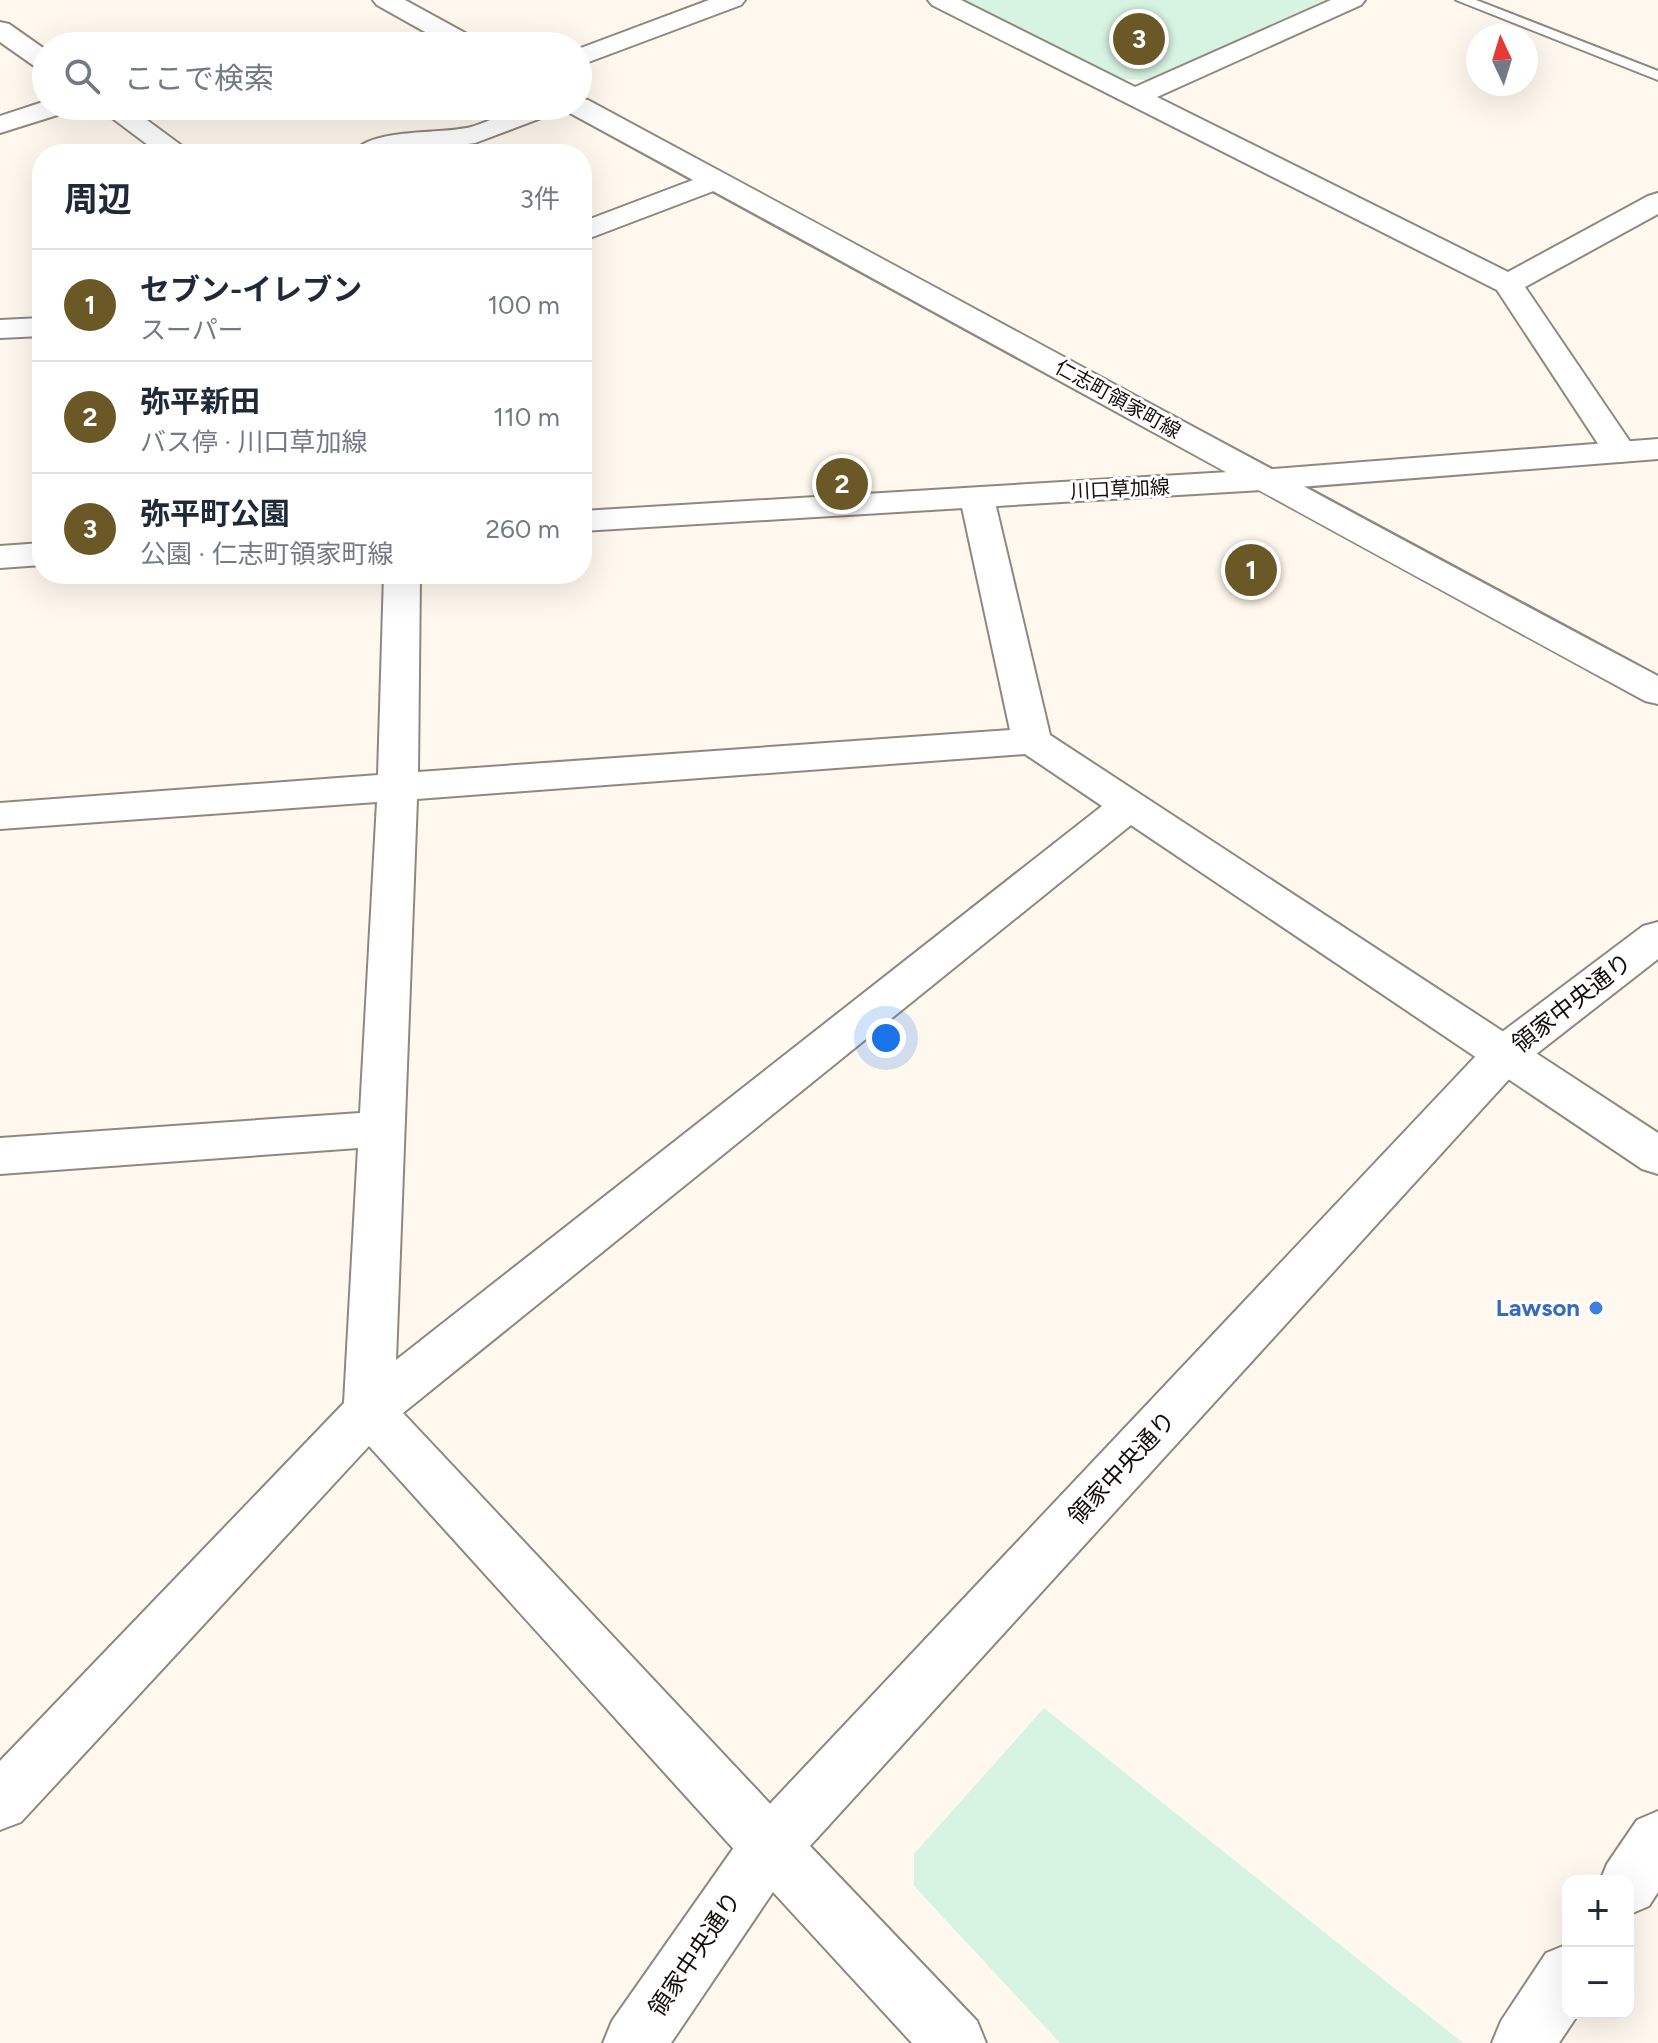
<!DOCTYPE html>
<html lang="ja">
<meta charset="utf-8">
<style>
:root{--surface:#fff;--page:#f2f2f3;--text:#1f2937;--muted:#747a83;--line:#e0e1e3;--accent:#6a5927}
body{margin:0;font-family:Figtree,"Noto Sans JP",sans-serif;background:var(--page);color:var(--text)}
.controls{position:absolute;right:24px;bottom:24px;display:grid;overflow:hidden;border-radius:16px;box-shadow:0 8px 32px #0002}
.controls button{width:72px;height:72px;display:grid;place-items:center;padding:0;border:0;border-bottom:2px solid var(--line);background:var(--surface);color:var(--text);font:40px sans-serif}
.compass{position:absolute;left:1466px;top:24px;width:72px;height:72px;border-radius:50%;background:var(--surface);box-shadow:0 8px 32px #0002;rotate:356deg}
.you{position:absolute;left:886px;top:1038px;width:28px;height:28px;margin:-20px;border:6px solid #fff;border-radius:50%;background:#1a73e8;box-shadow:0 0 0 12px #1a73e833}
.badge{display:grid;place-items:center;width:52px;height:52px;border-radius:50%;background:var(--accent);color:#fff;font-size:26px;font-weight:700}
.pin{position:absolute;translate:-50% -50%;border:4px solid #fff;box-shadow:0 2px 8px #0006}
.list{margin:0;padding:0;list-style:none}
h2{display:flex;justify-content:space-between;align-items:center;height:104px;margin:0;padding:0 32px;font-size:34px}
h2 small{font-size:26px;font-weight:400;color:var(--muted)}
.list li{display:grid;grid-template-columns:52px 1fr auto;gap:24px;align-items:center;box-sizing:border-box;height:112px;padding:0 32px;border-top:2px solid var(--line)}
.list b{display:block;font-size:30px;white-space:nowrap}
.list p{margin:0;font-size:26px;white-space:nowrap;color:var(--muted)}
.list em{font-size:26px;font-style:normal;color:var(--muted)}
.icon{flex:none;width:44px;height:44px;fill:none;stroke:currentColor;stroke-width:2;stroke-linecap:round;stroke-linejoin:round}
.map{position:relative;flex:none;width:1658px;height:2043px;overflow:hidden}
.search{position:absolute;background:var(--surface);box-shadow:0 8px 32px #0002;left:32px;top:32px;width:560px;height:88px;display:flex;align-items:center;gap:20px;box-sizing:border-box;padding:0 28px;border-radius:44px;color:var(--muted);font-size:30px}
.panel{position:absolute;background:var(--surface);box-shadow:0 8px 32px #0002;left:32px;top:144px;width:560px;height:440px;border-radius:32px}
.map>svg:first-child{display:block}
</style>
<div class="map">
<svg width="1658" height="2043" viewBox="0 0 1658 2043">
<rect width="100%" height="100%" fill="#fff8ee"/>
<!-- green -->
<g fill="#d7f3e1">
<polygon points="963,0 1325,0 1148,80 1116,79"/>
<polygon points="1044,1708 1463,2043 1060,2043 914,1886 914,1854"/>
</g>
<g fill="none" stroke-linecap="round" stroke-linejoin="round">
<!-- service casing -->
<g stroke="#8e887f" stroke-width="4">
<polygon id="service" points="1456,0 1476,0 1658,71 1658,80"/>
</g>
<!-- minor casing -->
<g stroke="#8e887f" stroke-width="4">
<g id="minor">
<polygon points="709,0 745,0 741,5 578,66 578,49"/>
<polygon points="928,0 961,0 1135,87 1331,0 1365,0 1361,5 1157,97 1508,272 1648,196 1658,193 1658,214 1525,287 1637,452 1632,459 1620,462 1608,459 1497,290 932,5"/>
<polygon points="0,22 9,24 46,50 46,70 37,68 0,42"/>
<polygon points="46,101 46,106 71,106 67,112 0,133 0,116"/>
<polygon points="96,106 128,106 193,154 160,154"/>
<path d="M523,106H561L557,112L475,143L391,154H352C370,127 441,135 471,127C488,122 506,113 523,106Z"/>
<polygon points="714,172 724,175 728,181 724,187 582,241 582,222"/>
<polygon points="42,318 42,336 0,338 0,320"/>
<path d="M977,488L989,491L994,498L1050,735L1658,1133V1174L1642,1169L1131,825L403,1413L791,1826L799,1846L791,1866L770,1875L749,1866L369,1446L21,1822L0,1830V1761L344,1403L358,1148L0,1174V1138L360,1113L377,802L0,829V803L378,775L384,574H420L418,772L1010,730L960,498L965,491ZM1025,754L1102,806L396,1360L417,799Z"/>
<polygon points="1658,1811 1658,1892 1649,1906 1628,1915 1628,1881 1600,1881 1607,1864 1637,1820"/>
<polygon points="1568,1944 1568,2013 1579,2013 1559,2043 1492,2043 1501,2021 1546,1953"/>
</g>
</g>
<!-- tertiary casing -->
<g stroke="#8e887f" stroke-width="4">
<g id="tertiary">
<polygon points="373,0 405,0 478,40 482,46 450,46 377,5"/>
<path d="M578,98L588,100C945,292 1300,486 1658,676V704L1645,701C1285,506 928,307 568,112L564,106H578Z"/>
<polygon points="1658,922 1658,959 1522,1065 810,1846 977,2021 986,2043 912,2043 773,1892 671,2043 603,2043 612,2021 749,1826 1490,1041 1643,926"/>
</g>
</g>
<!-- secondary casing -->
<g stroke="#8e887f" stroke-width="4">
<g id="secondary">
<polygon points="1658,439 1658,459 1262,490 582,531 582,511 1262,470"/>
<polygon points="42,543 42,565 0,568 0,546"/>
</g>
</g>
<!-- service -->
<use href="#service" fill="#fff" fill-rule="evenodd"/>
<!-- minor -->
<use href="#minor" fill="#fff" fill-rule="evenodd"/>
<!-- tertiary -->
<use href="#tertiary" fill="#fff" fill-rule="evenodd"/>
<!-- secondary -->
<use href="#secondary" fill="#fff" fill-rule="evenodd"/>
</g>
<!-- markers -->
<circle fill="#3f7fe0" stroke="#fff" stroke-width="3" cx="1596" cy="1308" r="8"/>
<g text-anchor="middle" stroke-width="6" stroke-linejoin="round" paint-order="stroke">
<!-- far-street labels -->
<g font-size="20" fill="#120f0c" stroke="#fff">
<text transform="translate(1118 399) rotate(29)" y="7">仁志町領家町線</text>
<text transform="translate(1120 489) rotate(-3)" y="7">川口草加線</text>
</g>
<!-- street labels -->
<g font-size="24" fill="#120f0c" stroke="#fff">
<text transform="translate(1572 1003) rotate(-38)" y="8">領家中央通り</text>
<text transform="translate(1122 1468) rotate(-47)" y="8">領家中央通り</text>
<text transform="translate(695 1954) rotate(-56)" y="8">領家中央通り</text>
</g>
<!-- shop labels -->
<g font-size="24" font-weight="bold" fill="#366cbe" stroke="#fff" text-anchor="end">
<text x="1580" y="1316">Lawson</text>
</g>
</g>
</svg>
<div class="controls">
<button>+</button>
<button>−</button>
</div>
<svg class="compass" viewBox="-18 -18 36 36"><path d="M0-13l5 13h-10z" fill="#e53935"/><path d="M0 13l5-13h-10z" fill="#747a83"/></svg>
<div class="you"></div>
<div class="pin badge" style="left:1251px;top:570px">1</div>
<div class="pin badge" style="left:842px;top:484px">2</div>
<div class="pin badge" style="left:1139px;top:39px">3</div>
<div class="search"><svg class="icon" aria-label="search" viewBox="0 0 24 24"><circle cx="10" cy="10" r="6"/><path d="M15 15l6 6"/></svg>ここで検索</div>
<section class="panel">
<h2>周辺<small>3件</small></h2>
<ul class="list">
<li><span class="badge">1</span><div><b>セブン-イレブン</b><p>スーパー</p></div><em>100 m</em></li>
<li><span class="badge">2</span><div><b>弥平新田</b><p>バス停 · 川口草加線</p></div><em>110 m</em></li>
<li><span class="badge">3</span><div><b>弥平町公園</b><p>公園 · 仁志町領家町線</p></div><em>260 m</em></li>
</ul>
</section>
</div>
